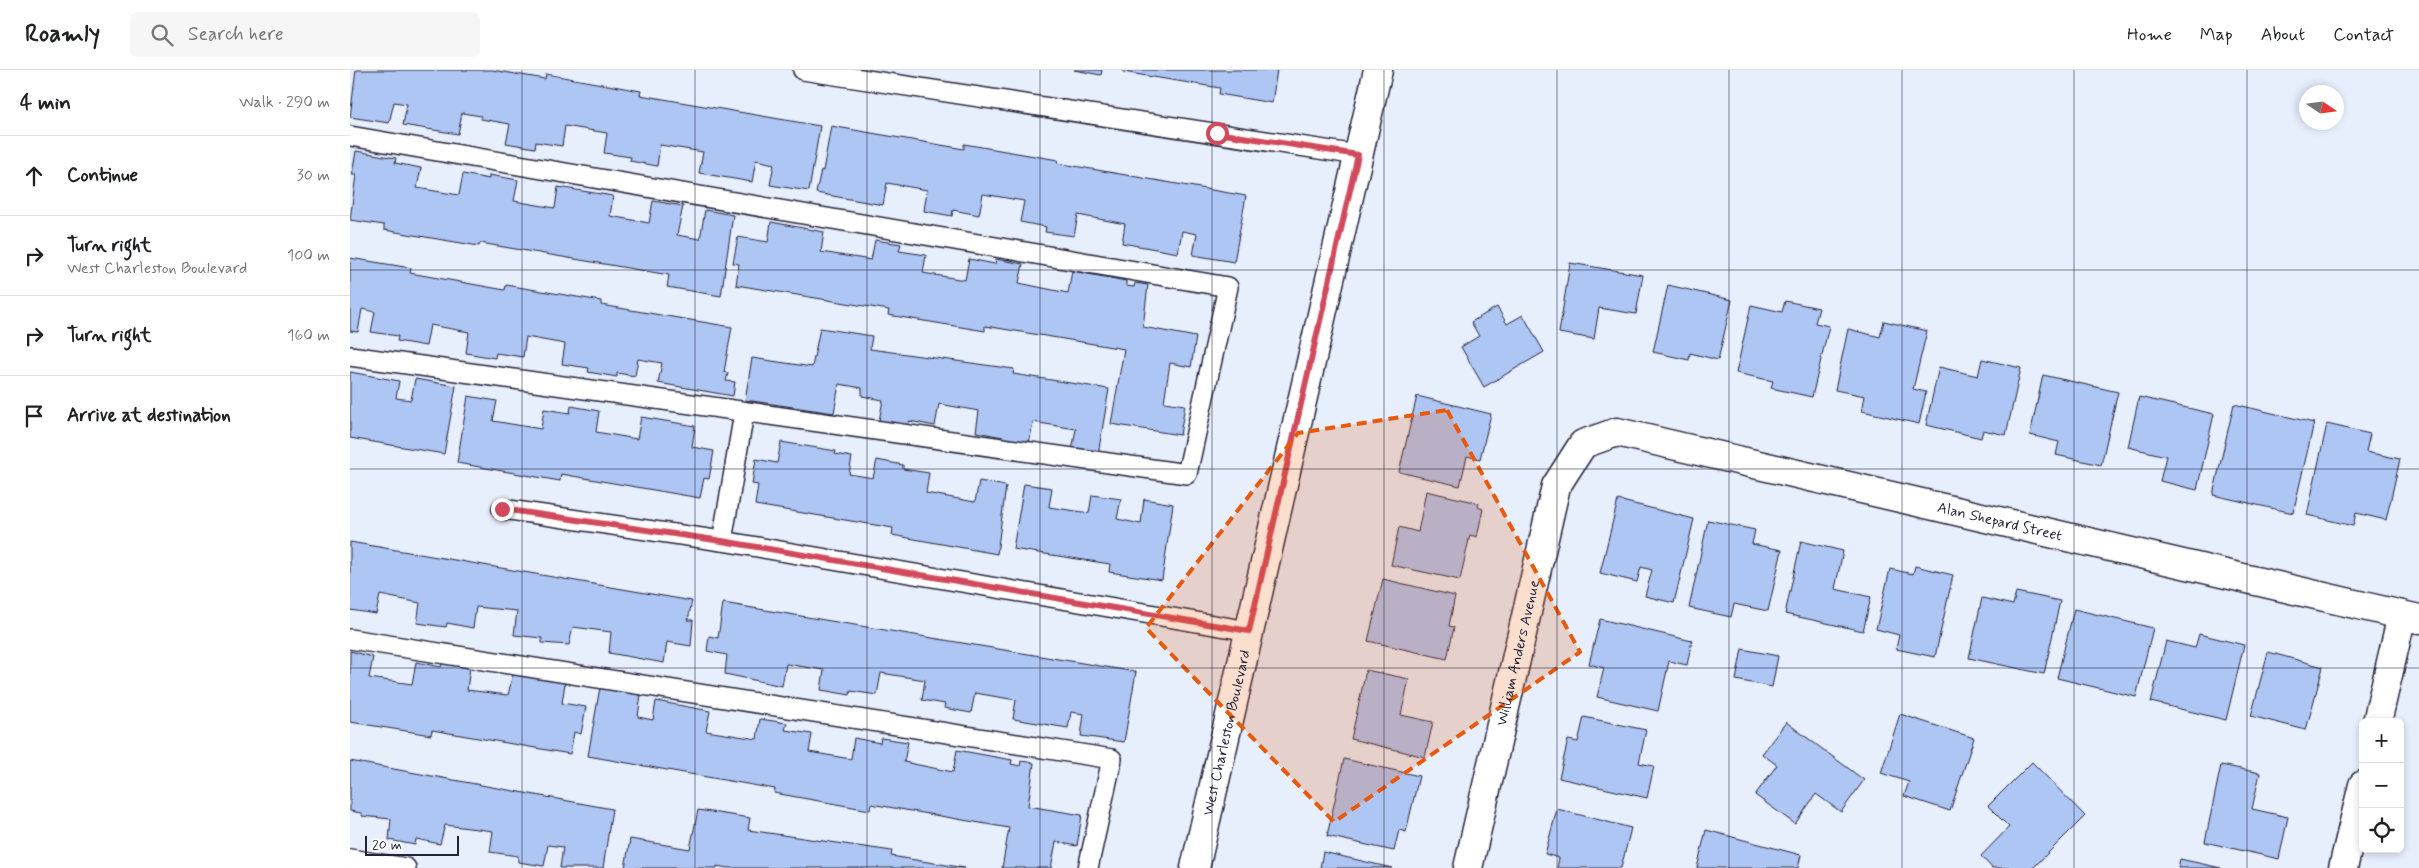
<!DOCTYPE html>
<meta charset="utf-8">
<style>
:root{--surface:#fff;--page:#f6f6f6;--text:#202124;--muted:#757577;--line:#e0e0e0}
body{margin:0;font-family:Mynerve,sans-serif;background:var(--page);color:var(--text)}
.controls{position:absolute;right:15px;bottom:15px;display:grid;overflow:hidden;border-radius:8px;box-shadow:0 2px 8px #0003}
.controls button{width:45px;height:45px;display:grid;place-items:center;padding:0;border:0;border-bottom:1px solid var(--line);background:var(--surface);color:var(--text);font:25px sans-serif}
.compass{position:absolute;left:1949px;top:15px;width:45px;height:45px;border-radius:50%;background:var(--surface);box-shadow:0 2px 8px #0003;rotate:103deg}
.scale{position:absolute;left:15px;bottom:12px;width:94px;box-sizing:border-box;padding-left:5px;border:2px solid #22223b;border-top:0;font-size:14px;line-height:18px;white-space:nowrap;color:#22223b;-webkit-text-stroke:4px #fff;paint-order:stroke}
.stop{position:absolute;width:15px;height:15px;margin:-11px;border:4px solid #d1495b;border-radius:50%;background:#fff}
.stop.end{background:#d1495b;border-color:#fff;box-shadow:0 1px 5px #0008}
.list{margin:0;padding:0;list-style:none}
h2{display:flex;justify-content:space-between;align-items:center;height:65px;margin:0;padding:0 20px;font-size:21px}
h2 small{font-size:16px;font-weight:400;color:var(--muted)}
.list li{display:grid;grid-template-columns:32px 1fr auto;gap:15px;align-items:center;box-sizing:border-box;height:80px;padding:0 20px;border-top:1px solid var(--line)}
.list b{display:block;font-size:19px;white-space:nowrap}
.list p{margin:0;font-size:16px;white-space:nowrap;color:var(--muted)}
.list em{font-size:16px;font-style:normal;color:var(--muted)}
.icon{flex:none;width:28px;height:28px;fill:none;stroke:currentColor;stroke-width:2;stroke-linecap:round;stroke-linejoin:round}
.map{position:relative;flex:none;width:2069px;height:798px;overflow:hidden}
header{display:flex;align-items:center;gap:30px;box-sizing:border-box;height:70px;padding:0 25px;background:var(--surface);border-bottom:1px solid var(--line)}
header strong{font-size:24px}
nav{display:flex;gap:28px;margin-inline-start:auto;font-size:18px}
.search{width:350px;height:45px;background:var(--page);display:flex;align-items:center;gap:12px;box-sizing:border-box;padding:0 18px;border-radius:8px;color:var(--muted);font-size:19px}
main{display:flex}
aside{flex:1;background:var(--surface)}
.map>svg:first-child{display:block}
</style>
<header>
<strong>Roamly</strong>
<div class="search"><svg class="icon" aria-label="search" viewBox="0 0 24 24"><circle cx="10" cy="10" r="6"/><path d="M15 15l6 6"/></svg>Search here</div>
<nav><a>Home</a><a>Map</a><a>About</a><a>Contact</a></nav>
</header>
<main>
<aside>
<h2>4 min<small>Walk · 290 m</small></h2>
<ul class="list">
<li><svg class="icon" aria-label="ahead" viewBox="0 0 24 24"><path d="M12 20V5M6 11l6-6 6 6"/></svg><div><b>Continue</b></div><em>30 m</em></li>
<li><svg class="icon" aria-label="right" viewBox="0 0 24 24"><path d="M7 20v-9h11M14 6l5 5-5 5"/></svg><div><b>Turn right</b><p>West Charleston Boulevard</p></div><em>100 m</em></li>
<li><svg class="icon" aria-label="right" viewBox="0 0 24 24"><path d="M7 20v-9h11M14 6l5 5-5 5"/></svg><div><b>Turn right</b></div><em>160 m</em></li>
<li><svg class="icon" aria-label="arrive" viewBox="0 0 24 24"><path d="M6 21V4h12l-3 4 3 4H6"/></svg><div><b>Arrive at destination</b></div></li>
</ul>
</aside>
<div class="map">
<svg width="2069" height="798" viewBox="0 0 2069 798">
<rect width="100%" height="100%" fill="#e7eefc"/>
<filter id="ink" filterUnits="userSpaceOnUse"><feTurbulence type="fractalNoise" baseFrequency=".02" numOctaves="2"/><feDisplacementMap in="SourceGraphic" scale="10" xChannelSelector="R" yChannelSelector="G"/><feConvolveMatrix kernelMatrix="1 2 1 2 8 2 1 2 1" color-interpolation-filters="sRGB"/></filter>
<g filter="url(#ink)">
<!-- building -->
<g fill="#aec6f4" stroke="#22223b">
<polygon points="6,0 142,0 195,9 196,4 291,21 290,25 470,56 459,121 420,115 424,94 406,90 402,112 349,103 353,82 310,75 307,96 280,91 281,87 254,83 257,63 215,56 212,76 186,72 185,78 156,73 160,54 131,49 131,46 112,43 108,64 53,55 57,34 44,32 39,53 0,47"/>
<polygon points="724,0 752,0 751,5"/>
<polygon points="774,0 927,0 922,33 869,24 870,18 773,2"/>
<polygon points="481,56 614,79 614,74 708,90 707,93 896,126 884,192 843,185 847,164 832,161 828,183 772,173 775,154 728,145 724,166 695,162 696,157 670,152 674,131 633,124 629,145 603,140 602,146 574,141 577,120 537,113 533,135 466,123 471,100 473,101"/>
<polygon points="6,81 46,88 45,93 71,98 67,118 109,125 113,104 139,109 139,105 168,110 164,131 205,138 208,117 263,126 260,146 299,153 303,131 333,136 327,165 350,169 355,140 383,145 371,226 317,217 319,205 130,173 129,176 34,160 34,155 0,150 6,105 2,105"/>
<polygon points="421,152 474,162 471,182 521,190 525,170 551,174 549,181 576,185 573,203 615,210 619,189 645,194 646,189 673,194 669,213 698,219 718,223 722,201 776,211 776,216 784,217 785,213 798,215 793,257 846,267 841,297 820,293 814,332 835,335 830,365 761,354 774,279 635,256 635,261 538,245 539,240 386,215 389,194 383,193 388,167 418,172"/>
<polygon points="0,188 61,198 60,203 155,220 156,215 251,231 251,235 382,257 374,302 378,303 376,311 385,312 383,326 308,313 312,293 288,289 285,306 267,303 267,307 238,302 239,298 212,294 215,274 176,267 173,287 146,283 145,288 116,283 119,262 80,255 76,276 47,271 48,266 21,262 25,242 12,239 8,262 0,261"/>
<polygon points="1220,193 1293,205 1286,244 1249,238 1244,269 1209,263"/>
<polygon points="1318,215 1382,230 1368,290 1340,283 1339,290 1303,282"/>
<polygon points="1435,231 1469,238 1465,253 1479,256 1462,327 1421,318 1423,311 1386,303 1401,235 1432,242"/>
<polygon points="1147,237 1157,254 1173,245 1194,282 1134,317 1111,277 1129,266 1121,252"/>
<polygon points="1534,251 1577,261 1563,319 1576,322 1569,354 1512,341 1515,326 1485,320 1498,259 1530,267"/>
<polygon points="470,258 522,266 520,279 664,299 663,304 759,319 748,385 722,381 726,359 683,352 679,374 653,370 653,367 626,362 629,341 589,334 585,356 559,351 559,356 529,351 533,330 512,326 512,318 489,314 484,343 395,330 402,288 462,297"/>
<polygon points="1632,289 1671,298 1656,365 1633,360 1631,368 1576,355 1589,297 1628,306"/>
<polygon points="0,302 49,311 46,328 61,330 65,309 106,316 94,384 0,368"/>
<polygon points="1693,305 1768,322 1751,395 1706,385 1709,372 1680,365"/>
<polygon points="118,326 147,331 143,351 191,359 194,339 220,343 221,336 249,341 246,362 287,369 291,347 345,356 342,377 364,381 359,409 354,408 350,428 211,404 210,411 107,393"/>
<polygon points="1067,326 1141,344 1130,389 1117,386 1110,416 1049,402"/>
<polygon points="1789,327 1864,344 1847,420 1810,411 1816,386 1778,377"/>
<polygon points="1884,334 1964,353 1943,443 1863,425"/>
<polygon points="1977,354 2020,364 2016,382 2050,389 2036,450 2006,443 2003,456 1957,445"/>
<polygon points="431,372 486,381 485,384 502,387 499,404 523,408 527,390 553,395 553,399 579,403 576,423 625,432 629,411 656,416 647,484 542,465 543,458 405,435 408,415 402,414 406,389 427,393"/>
<polygon points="674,414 702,418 699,437 739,443 742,425 771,429 767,449 791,454 794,429 823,434 812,510 759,502 760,494 663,479"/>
<polygon points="1076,421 1129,433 1128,437 1133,439 1127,467 1120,465 1110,510 1041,495 1049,457 1068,462"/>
<polygon points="1268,430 1344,449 1324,533 1295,526 1302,500 1291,497 1287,512 1250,503"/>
<polygon points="1358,450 1405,460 1402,474 1432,480 1418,541 1384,534 1381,547 1339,538"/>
<polygon points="1451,471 1493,481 1485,519 1521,527 1513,561 1435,544"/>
<polygon points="0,472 342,531 338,550 343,550 341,576 317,572 314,593 259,583 261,562 223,557 219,575 192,573 192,568 164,565 167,541 126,537 123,558 97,553 96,557 67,553 70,533 30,525 26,544 0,540"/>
<polygon points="1565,496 1603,505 1585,587 1546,579 1549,565 1526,559 1540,499 1563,504"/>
<polygon points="1033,509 1105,526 1099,556 1104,557 1097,589 1018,571"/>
<polygon points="1666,522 1710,531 1694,604 1619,588 1632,528 1663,535"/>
<polygon points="373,533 786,602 774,672 731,666 734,644 721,642 718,658 663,649 666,630 625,623 621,643 594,638 595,634 572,630 575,610 531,603 527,625 501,621 500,625 471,620 474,600 436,594 432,616 375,604 377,585 357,581 359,566 368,568"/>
<polygon points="1724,539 1803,558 1786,627 1707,608"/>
<polygon points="1250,549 1342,571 1337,595 1319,591 1308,641 1247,627 1254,598 1239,594"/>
<polygon points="1849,564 1894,575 1876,650 1801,632 1816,571 1845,578"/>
<polygon points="1392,579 1428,586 1422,617 1386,610"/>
<polygon points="0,581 23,587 19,608 62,614 66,592 91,597 92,593 120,597 117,620 158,625 163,604 215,613 212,633 236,637 231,664 224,662 220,684 82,660 81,665 0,652"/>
<polygon points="1918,582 1973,597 1956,660 1901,646"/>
<polygon points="1016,600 1059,609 1051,645 1083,652 1075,687 1001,669"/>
<polygon points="250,617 291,624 288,647 303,650 306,631 360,641 356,661 407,669 410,649 437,653 435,660 462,664 459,682 501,689 504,668 530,673 531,668 558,672 554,692 603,702 607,680 662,690 661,694 670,696 671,691 684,693 678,736 732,745 727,776 706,772 701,798 652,798 659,758 521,734 520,740 424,723 425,719 238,686"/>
<polygon points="1550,644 1624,668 1600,741 1554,726 1559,712 1531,703"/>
<polygon points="1234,647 1296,660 1289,693 1304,696 1297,728 1209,708 1218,670 1228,672"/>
<polygon points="1436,652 1514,710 1491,742 1466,724 1445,754 1405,725 1427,695 1412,684"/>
<polygon points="994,689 1069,706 1056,762 1049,760 1044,781 977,766"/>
<polygon points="0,691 262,739 253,798 210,798 213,777 198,775 194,796 168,792 168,786 140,782 143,761 95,755 90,774 66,769 65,775 39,770 41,749 12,746 11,743 0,741"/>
<polygon points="1682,692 1735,746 1683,798 1642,798 1631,786 1659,757 1638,736"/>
<polygon points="1871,695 1910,703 1902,739 1938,747 1929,789 1855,772"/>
<polygon points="1207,739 1281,758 1271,798 1207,798 1209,788 1195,784"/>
<polygon points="348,740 400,748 398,760 542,781 541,786 615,798 378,798 367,796 367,798 275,798 280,769 340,779"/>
<polygon points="1356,760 1451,785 1448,798 1347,798"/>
<polygon points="973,782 1042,798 970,798"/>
<polygon points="1830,789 1871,798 1828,798"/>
</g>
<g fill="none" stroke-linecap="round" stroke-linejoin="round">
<!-- lane casing -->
<g stroke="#22223b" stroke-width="22">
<g id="lane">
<polyline points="453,0 472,3"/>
<polyline points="472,0 472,3 1008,85"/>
<polyline points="0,66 878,217 837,404 0,286"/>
<polyline points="394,343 372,471 899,561"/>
<polyline points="152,439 372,471"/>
<polyline points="0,569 762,689 738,798"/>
<polyline points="0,789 56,798"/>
</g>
</g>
<!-- street casing -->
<g stroke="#22223b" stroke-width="31">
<g id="street">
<polyline points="2027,652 2052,545"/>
<path id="s1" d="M1118,798L1206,416L1233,374L1267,362L2069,549"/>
<polyline points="1993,798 2013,715"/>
</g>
</g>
<!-- primary casing -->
<g stroke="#22223b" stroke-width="31">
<g id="primary">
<path id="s2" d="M845,798L1028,0"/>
</g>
</g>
<!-- lane -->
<use href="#lane" stroke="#fff" stroke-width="19"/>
<!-- street -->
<use href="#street" stroke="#fff" stroke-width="28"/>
<!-- primary -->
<use href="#primary" stroke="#fff" stroke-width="28"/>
</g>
</g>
<g fill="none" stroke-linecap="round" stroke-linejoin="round" filter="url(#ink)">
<!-- route -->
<polyline stroke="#d1495b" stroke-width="6" points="152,439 372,471 899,561 1008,85 867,63"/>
</g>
<!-- marked area -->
<path fill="#e8590c" fill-opacity="0.2" stroke="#e8590c" stroke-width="4" stroke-dasharray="10 6" stroke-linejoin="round" d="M1097,340L1230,582L984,752L796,558L948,363Z"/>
<!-- grid -->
<path fill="none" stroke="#22223b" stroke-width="1" stroke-opacity="0.55" d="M172,0V798M345,0V798M517,0V798M690,0V798M862,0V798M1034,0V798M1207,0V798M1379,0V798M1552,0V798M1724,0V798M1897,0V798M0,200H2069M0,399H2069M0,598H2069"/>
<g text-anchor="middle" stroke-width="4.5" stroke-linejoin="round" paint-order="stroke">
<!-- street labels -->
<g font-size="15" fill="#22223b" stroke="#fff">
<text dy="5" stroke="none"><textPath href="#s1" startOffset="871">Alan Shepard Street</textPath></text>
<text dy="5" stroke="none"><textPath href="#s1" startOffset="221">William Anders Avenue</textPath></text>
<text dy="5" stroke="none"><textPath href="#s2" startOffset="139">West Charleston Boulevard</textPath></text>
</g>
</g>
</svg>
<div class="controls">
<button>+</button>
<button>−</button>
<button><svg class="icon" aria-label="locate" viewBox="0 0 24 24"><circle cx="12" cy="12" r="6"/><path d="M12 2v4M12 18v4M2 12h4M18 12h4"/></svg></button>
</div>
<svg class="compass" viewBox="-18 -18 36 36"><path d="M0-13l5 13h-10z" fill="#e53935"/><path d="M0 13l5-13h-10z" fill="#757577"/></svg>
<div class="scale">20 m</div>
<div class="stop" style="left:867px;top:63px"></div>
<div class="stop end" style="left:152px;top:439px"></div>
</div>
</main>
